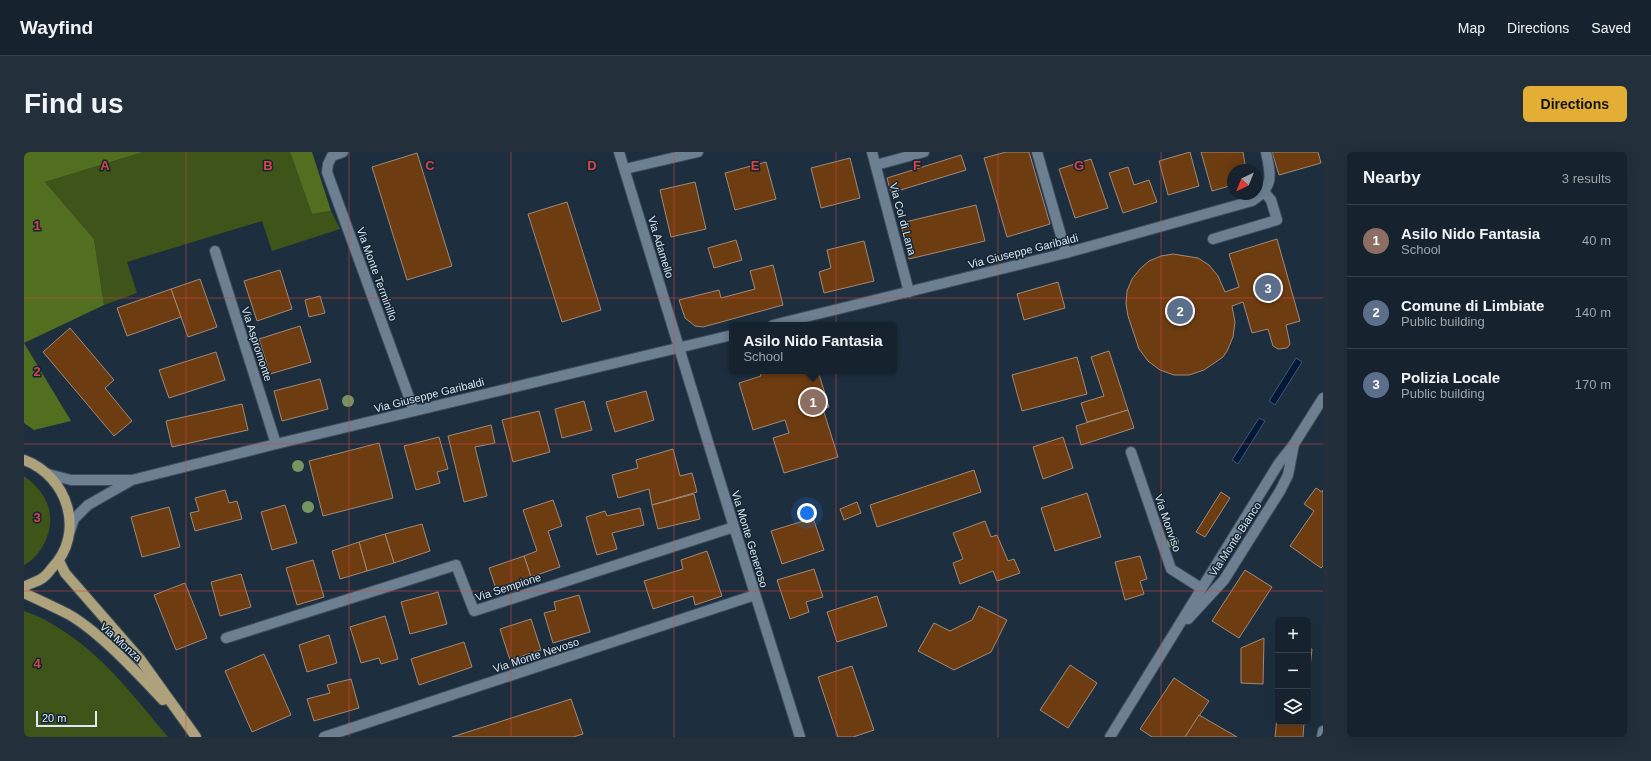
<!DOCTYPE html>
<meta charset="utf-8">
<style>
:root{--surface:#16232f;--page:#232f3b;--text:#f1f3f6;--muted:#9ea4aa;--line:#35404b;--accent:#e2af34}
body{margin:0;font-family:Arial,sans-serif;background:var(--page);color:var(--text)}
.controls{position:absolute;right:12px;bottom:12px;display:grid;overflow:hidden;border-radius:6px;box-shadow:0 4px 16px #0002}
.controls button{width:36px;height:36px;display:grid;place-items:center;padding:0;border:0;border-bottom:1px solid var(--line);background:var(--surface);color:var(--text);font:20px sans-serif}
.compass{position:absolute;left:1203px;top:12px;width:36px;height:36px;border-radius:50%;background:var(--surface);box-shadow:0 4px 16px #0002;rotate:223deg}
.scale{position:absolute;left:12px;bottom:10px;width:61px;box-sizing:border-box;padding-left:4px;border:2px solid #dde8f3;border-top:0;font-size:11px;line-height:14px;white-space:nowrap;color:#dde8f3;-webkit-text-stroke:3px #142534;paint-order:stroke}
.you{position:absolute;left:783px;top:361px;width:14px;height:14px;margin:-10px;border:3px solid #fff;border-radius:50%;background:#1a73e8;box-shadow:0 0 0 6px #1a73e833}
.badge{display:grid;place-items:center;width:26px;height:26px;border-radius:50%;background:var(--accent);color:#fff;font-size:13px;font-weight:700}
.pin{position:absolute;translate:-50% -50%;border:2px solid #fff;box-shadow:0 1px 4px #0006}
.popup{position:absolute;left:705px;top:170px;width:168px;height:52px;box-sizing:border-box;display:grid;place-content:center;border-radius:6px;background:var(--surface);filter:drop-shadow(0 1px 3px #0005);font-size:13px;white-space:nowrap;color:var(--muted)}
.popup b{font-size:15px;color:var(--text)}
.popup::after{content:'';position:absolute;left:50%;top:100%;margin-left:-8px;border:8px solid transparent;border-top-color:var(--surface)}
.list{margin:0;padding:0;list-style:none}
h2{display:flex;justify-content:space-between;align-items:center;height:52px;margin:0;padding:0 16px;font-size:17px}
h2 small{font-size:13px;font-weight:400;color:var(--muted)}
.list li{display:grid;grid-template-columns:26px 1fr auto;gap:12px;align-items:center;box-sizing:border-box;height:72px;padding:0 16px;border-top:1px solid var(--line)}
.list b{display:block;font-size:15px;white-space:nowrap}
.list p{margin:0;font-size:13px;white-space:nowrap;color:var(--muted)}
.list em{font-size:13px;font-style:normal;color:var(--muted)}
.icon{flex:none;width:22px;height:22px;fill:none;stroke:currentColor;stroke-width:2;stroke-linecap:round;stroke-linejoin:round}
.map{position:relative;flex:none;width:1299px;height:585px;overflow:hidden;border-radius:6px}
header{display:flex;align-items:center;gap:24px;box-sizing:border-box;height:56px;padding:0 20px;background:var(--surface);border-bottom:1px solid var(--line)}
header strong{font-size:19px}
nav{display:flex;gap:22px;margin-inline-start:auto;font-size:14px}
.intro{display:flex;align-items:center;justify-content:space-between;box-sizing:border-box;height:96px;padding:0 24px}
h1{margin:0;font-size:28px}
.button{padding:10px 18px;border-radius:6px;background:var(--accent);color:#111;font-size:14px;font-weight:700}
main{display:flex;gap:24px;padding:0 24px}
aside{flex:1;background:var(--surface);border-radius:6px;box-shadow:0 4px 16px #0002}
.map>svg:first-child{display:block}
</style>
<header>
<strong>Wayfind</strong>
<nav><a>Map</a><a>Directions</a><a>Saved</a></nav>
</header>
<div class="intro"><h1>Find us</h1><a class="button">Directions</a></div>
<main>
<div class="map">
<svg width="1299" height="585" viewBox="0 0 1299 585">
<rect width="100%" height="100%" fill="#1d2f3f"/>
<!-- green -->
<g fill="#3e5419">
<polygon points="119,0 266,0 288,62 307,59 316,77 248,99 238,69 103,110 113,141 80,153 70,87 21,30"/>
<path d="M0,324C9,331 17,338 22,349C33,371 21,402 0,413Z"/>
<path d="M0,459C16,464 27,471 41,480C83,508 112,547 144,585H0Z"/>
</g>
<!-- forest -->
<g fill="#526f20">
<polygon points="0,0 119,0 21,30 70,87 80,153 0,191"/>
<polygon points="266,0 288,0 307,59 288,62"/>
<polygon points="0,191 47,269 10,278 0,271"/>
</g>
<!-- water -->
<g fill="#031938" stroke="#445770">
<polygon points="1272,206 1278,210 1251,253 1245,249"/>
<polygon points="1235,266 1241,269 1214,312 1208,308"/>
</g>
<!-- building -->
<g fill="#6d3c11" stroke="#a18979">
<polygon points="982,0 1005,0 1026,72 983,85 960,6"/>
<polygon points="1166,0 1175,34 1144,43 1135,9"/>
<polygon points="1177,0 1219,0 1222,18 1209,18 1209,33 1188,39"/>
<polygon points="1248,0 1294,0 1297,11 1255,23"/>
<polygon points="393,1 428,114 383,128 348,15"/>
<polygon points="937,3 942,18 867,41 863,26"/>
<polygon points="826,6 836,46 797,56 787,16"/>
<polygon points="1067,7 1084,56 1051,66 1035,17"/>
<polygon points="742,10 752,47 711,58 701,21"/>
<polygon points="1104,15 1110,33 1125,28 1133,50 1099,61 1085,21"/>
<polygon points="671,30 682,77 647,85 636,38"/>
<polygon points="543,50 577,158 538,170 504,62"/>
<polygon points="952,53 961,89 885,107 877,71"/>
<polygon points="1253,87 1276,169 1262,173 1266,192 1263,196 1254,197 1249,194 1244,177 1228,181 1219,150 1208,154 1211,170 1209,185 1203,199 1199,205 1180,218 1165,223 1150,223 1136,218 1124,209 1115,197 1104,164 1102,152 1103,139 1108,127 1116,117 1125,109 1137,104 1149,102 1174,106 1185,113 1194,124 1201,140 1215,135 1205,102"/>
<polygon points="712,88 718,108 690,116 684,96"/>
<polygon points="840,89 850,129 800,141 795,120 807,116 803,98"/>
<polygon points="749,113 759,153 679,175 671,174 661,166 655,148 695,138 697,146 731,137 726,119"/>
<polygon points="256,118 268,157 233,169 220,129"/>
<polygon points="176,127 193,175 164,185 147,137"/>
<polygon points="1034,130 1041,156 1000,168 993,142"/>
<polygon points="147,137 157,165 103,184 93,156"/>
<polygon points="296,144 301,161 285,165 281,148"/>
<polygon points="276,174 287,210 246,222 235,187"/>
<polygon points="46,176 90,228 81,236 108,269 90,284 19,200"/>
<polygon points="1085,199 1104,258 1063,270 1057,251 1080,244 1067,205"/>
<polygon points="192,200 201,228 145,246 135,218"/>
<polygon points="1053,205 1063,242 998,259 988,223"/>
<polygon points="735,219 794,219 805,255 799,257 814,305 760,321 749,286 765,281 761,268 729,278 715,231 737,224"/>
<polygon points="296,227 304,257 258,269 250,239"/>
<polygon points="622,239 630,268 591,280 582,250"/>
<polygon points="560,249 568,278 538,286 531,257"/>
<polygon points="218,252 224,278 148,295 142,269"/>
<polygon points="1104,258 1110,276 1057,293 1052,274"/>
<polygon points="515,259 526,300 489,310 478,268"/>
<polygon points="467,273 471,291 451,295 463,344 440,350 424,284"/>
<polygon points="415,285 424,317 413,320 416,331 392,338 380,294"/>
<polygon points="1039,285 1049,316 1019,327 1009,295"/>
<polygon points="355,291 369,346 299,364 285,309"/>
<polygon points="649,297 656,324 668,321 673,340 628,353 625,337 594,346 588,323 614,316 612,308"/>
<polygon points="950,318 957,340 853,375 846,353"/>
<polygon points="1292,336 1298,340 1299,338 1299,414 1297,416 1266,394 1290,359 1280,352"/>
<polygon points="201,338 205,351 213,349 218,367 171,379 166,361 175,359 171,346"/>
<polygon points="1197,340 1206,346 1181,385 1172,380"/>
<polygon points="1063,341 1077,385 1031,399 1017,356"/>
<polygon points="670,342 676,367 634,377 628,353"/>
<polygon points="529,348 538,374 524,379 536,415 507,425 500,404 513,399 499,358"/>
<polygon points="833,350 837,361 820,368 816,357"/>
<polygon points="261,353 273,391 248,398 237,360"/>
<polygon points="145,355 156,395 118,405 107,365"/>
<polygon points="616,356 620,373 588,381 593,397 573,403 562,365 581,359 583,364"/>
<polygon points="789,366 800,398 758,412 747,379"/>
<polygon points="961,369 967,385 973,383 984,409 990,407 996,421 973,429 969,419 936,432 929,411 939,407 929,381"/>
<polygon points="398,372 406,399 370,411 361,382"/>
<polygon points="361,382 370,411 343,419 335,390"/>
<polygon points="335,390 343,419 316,427 308,399"/>
<polygon points="683,399 698,444 671,453 669,444 629,457 620,429 659,417 657,408"/>
<polygon points="500,404 507,425 472,437 465,416"/>
<polygon points="1116,404 1123,427 1116,429 1120,442 1101,448 1091,410"/>
<polygon points="289,408 300,445 273,453 262,416"/>
<polygon points="790,417 799,445 782,450 785,460 766,467 753,428"/>
<polygon points="1221,418 1248,435 1215,486 1188,469"/>
<polygon points="217,422 227,455 196,464 187,430"/>
<polygon points="161,431 183,486 152,498 130,443"/>
<polygon points="414,440 423,472 386,482 377,450"/>
<polygon points="555,443 566,480 529,491 520,461 532,458 530,450"/>
<polygon points="853,444 863,474 813,490 803,460"/>
<polygon points="955,454 983,468 967,500 930,518 894,499 910,471 926,479 948,468"/>
<polygon points="361,464 374,507 357,512 355,506 337,511 326,475"/>
<polygon points="507,467 517,498 486,508 476,477"/>
<polygon points="305,483 313,511 283,520 275,493"/>
<polygon points="1240,486 1239,532 1217,531 1217,496"/>
<polygon points="440,490 448,515 395,533 387,507"/>
<polygon points="1284,496 1288,497 1284,534"/>
<polygon points="240,502 267,563 228,580 201,519"/>
<polygon points="1046,513 1073,531 1044,576 1016,558"/>
<polygon points="828,514 850,578 829,585 814,585 794,525"/>
<polygon points="1150,526 1185,549 1161,585 1128,585 1116,577"/>
<polygon points="327,527 335,556 290,569 283,547 306,541 303,533"/>
<polygon points="547,547 559,582 549,585 428,585"/>
<polygon points="1254,555 1254,570 1280,570 1279,585 1251,585"/>
<polygon points="1175,563 1213,585 1161,585"/>
</g>
<g fill="none" stroke-linecap="round" stroke-linejoin="round">
<!-- minor casing -->
<g stroke="#3e4d5b" stroke-width="12">
<g id="minor">
<polyline points="319,0 308,4 304,12 303,20 390,259"/>
<polyline points="595,0 710,375 776,585"/>
<polyline points="848,0 885,140"/>
<polyline points="1013,0 1042,101"/>
<polyline points="852,13 900,0"/>
<polyline points="601,17 674,0"/>
<polyline points="1189,87 1253,68 1247,48 1240,40"/>
<polyline points="191,99 252,292"/>
<path d="M749,173L1042,101L1228,49C1250,35 1247,24 1242,0"/>
<polyline points="1107,300 1147,417 1177,436"/>
<polyline points="24,322 47,328 106,328"/>
<polyline points="46,379 50,367 64,353 108,328 252,292 708,183"/>
<polyline points="1164,467 1200,428 1256,339 1264,323 1270,292"/>
<polyline points="202,486 432,413 450,459 710,375"/>
<polyline points="300,585 731,443"/>
<polyline points="1086,585 1255,311 1270,292 1299,246"/>
<polyline points="1298,585 1299,579"/>
</g>
</g>
<!-- major casing -->
<g stroke="#3e4d5b" stroke-width="12">
<g id="major">
<path d="M0,308C44,324 62,381 28,416C25,420 21,425 17,427C12,430 5,432 0,435"/>
<polyline points="35,409 41,421 116,507 172,585"/>
<path d="M0,441C15,448 30,455 44,462C76,480 114,522 139,548"/>
</g>
</g>
<!-- minor -->
<use href="#minor" stroke="#6c8092" stroke-width="10"/>
<!-- major -->
<use href="#major" stroke="#ada27b" stroke-width="10"/>
</g>
<!-- trees -->
<g fill="#769563">
<circle cx="324" cy="249" r="6"/>
<circle cx="274" cy="314" r="6"/>
<circle cx="284" cy="355" r="6"/>
<circle cx="1149" cy="390" r="6"/>
</g>
<!-- grid -->
<path fill="none" stroke="#d74546" stroke-width="1" stroke-opacity="0.55" d="M162,0V585M325,0V585M487,0V585M650,0V585M812,0V585M974,0V585M1137,0V585M0,146H1299M0,292H1299M0,439H1299"/>
<g text-anchor="middle" stroke-width="3" stroke-linejoin="round" paint-order="stroke">
<!-- street labels -->
<g font-size="11" fill="#dde8f3" stroke="#142534">
<text transform="translate(879 67) rotate(75)" y="4">Via Col di Lana</text>
<text transform="translate(637 95) rotate(73)" y="4">Via Adamello</text>
<text transform="translate(999 99) rotate(-14)" y="4">Via Giuseppe Garibaldi</text>
<text transform="translate(353 122) rotate(70)" y="4">Via Monte Terminillo</text>
<text transform="translate(233 192) rotate(72)" y="4">Via Aspromonte</text>
<text transform="translate(405 243) rotate(-14)" y="4">Via Giuseppe Garibaldi</text>
<text transform="translate(1144 371) rotate(71)" y="4">Via Monviso</text>
<text transform="translate(726 387) rotate(73)" y="4">Via Monte Generoso</text>
<text transform="translate(1211 387) rotate(-57)" y="4">Via Monte Bianco</text>
<text transform="translate(484 435) rotate(-18)" y="4">Via Sempione</text>
<text transform="translate(97 490) rotate(42)" y="4">Via Monza</text>
<text transform="translate(512 503) rotate(-18)" y="4">Via Monte Nevoso</text>
</g>
</g>
<g font-size="13" text-anchor="middle" font-weight="bold" fill="#d74546" stroke="#142534" stroke-width="3" stroke-linejoin="round" paint-order="stroke">
<text x="81" y="18">A</text>
<text x="244" y="18">B</text>
<text x="406" y="18">C</text>
<text x="568" y="18">D</text>
<text x="731" y="18">E</text>
<text x="893" y="18">F</text>
<text x="1055" y="18">G</text>
<text x="13" y="78">1</text>
<text x="13" y="224">2</text>
<text x="13" y="370">3</text>
<text x="13" y="516">4</text>
</g>
</svg>
<div class="controls">
<button>+</button>
<button>−</button>
<button><svg class="icon" aria-label="layers" viewBox="0 0 24 24"><path d="M12 4l9 5-9 5-9-5zM3 14l9 5 9-5"/></svg></button>
</div>
<svg class="compass" viewBox="-18 -18 36 36"><path d="M0-13l5 13h-10z" fill="#e53935"/><path d="M0 13l5-13h-10z" fill="#9ea4aa"/></svg>
<div class="scale">20 m</div>
<div class="you"></div>
<div class="pin badge" style="left:789px;top:250px;background:#8d6e63">1</div>
<div class="popup"><b>Asilo Nido Fantasia</b>School</div>
<div class="pin badge" style="left:1156px;top:159px;background:#5c6f8a">2</div>
<div class="pin badge" style="left:1244px;top:136px;background:#5c6f8a">3</div>
</div>
<aside>
<h2>Nearby<small>3 results</small></h2>
<ul class="list">
<li><span class="badge" style="background:#8d6e63">1</span><div><b>Asilo Nido Fantasia</b><p>School</p></div><em>40 m</em></li>
<li><span class="badge" style="background:#5c6f8a">2</span><div><b>Comune di Limbiate</b><p>Public building</p></div><em>140 m</em></li>
<li><span class="badge" style="background:#5c6f8a">3</span><div><b>Polizia Locale</b><p>Public building</p></div><em>170 m</em></li>
</ul>
</aside>
</main>
